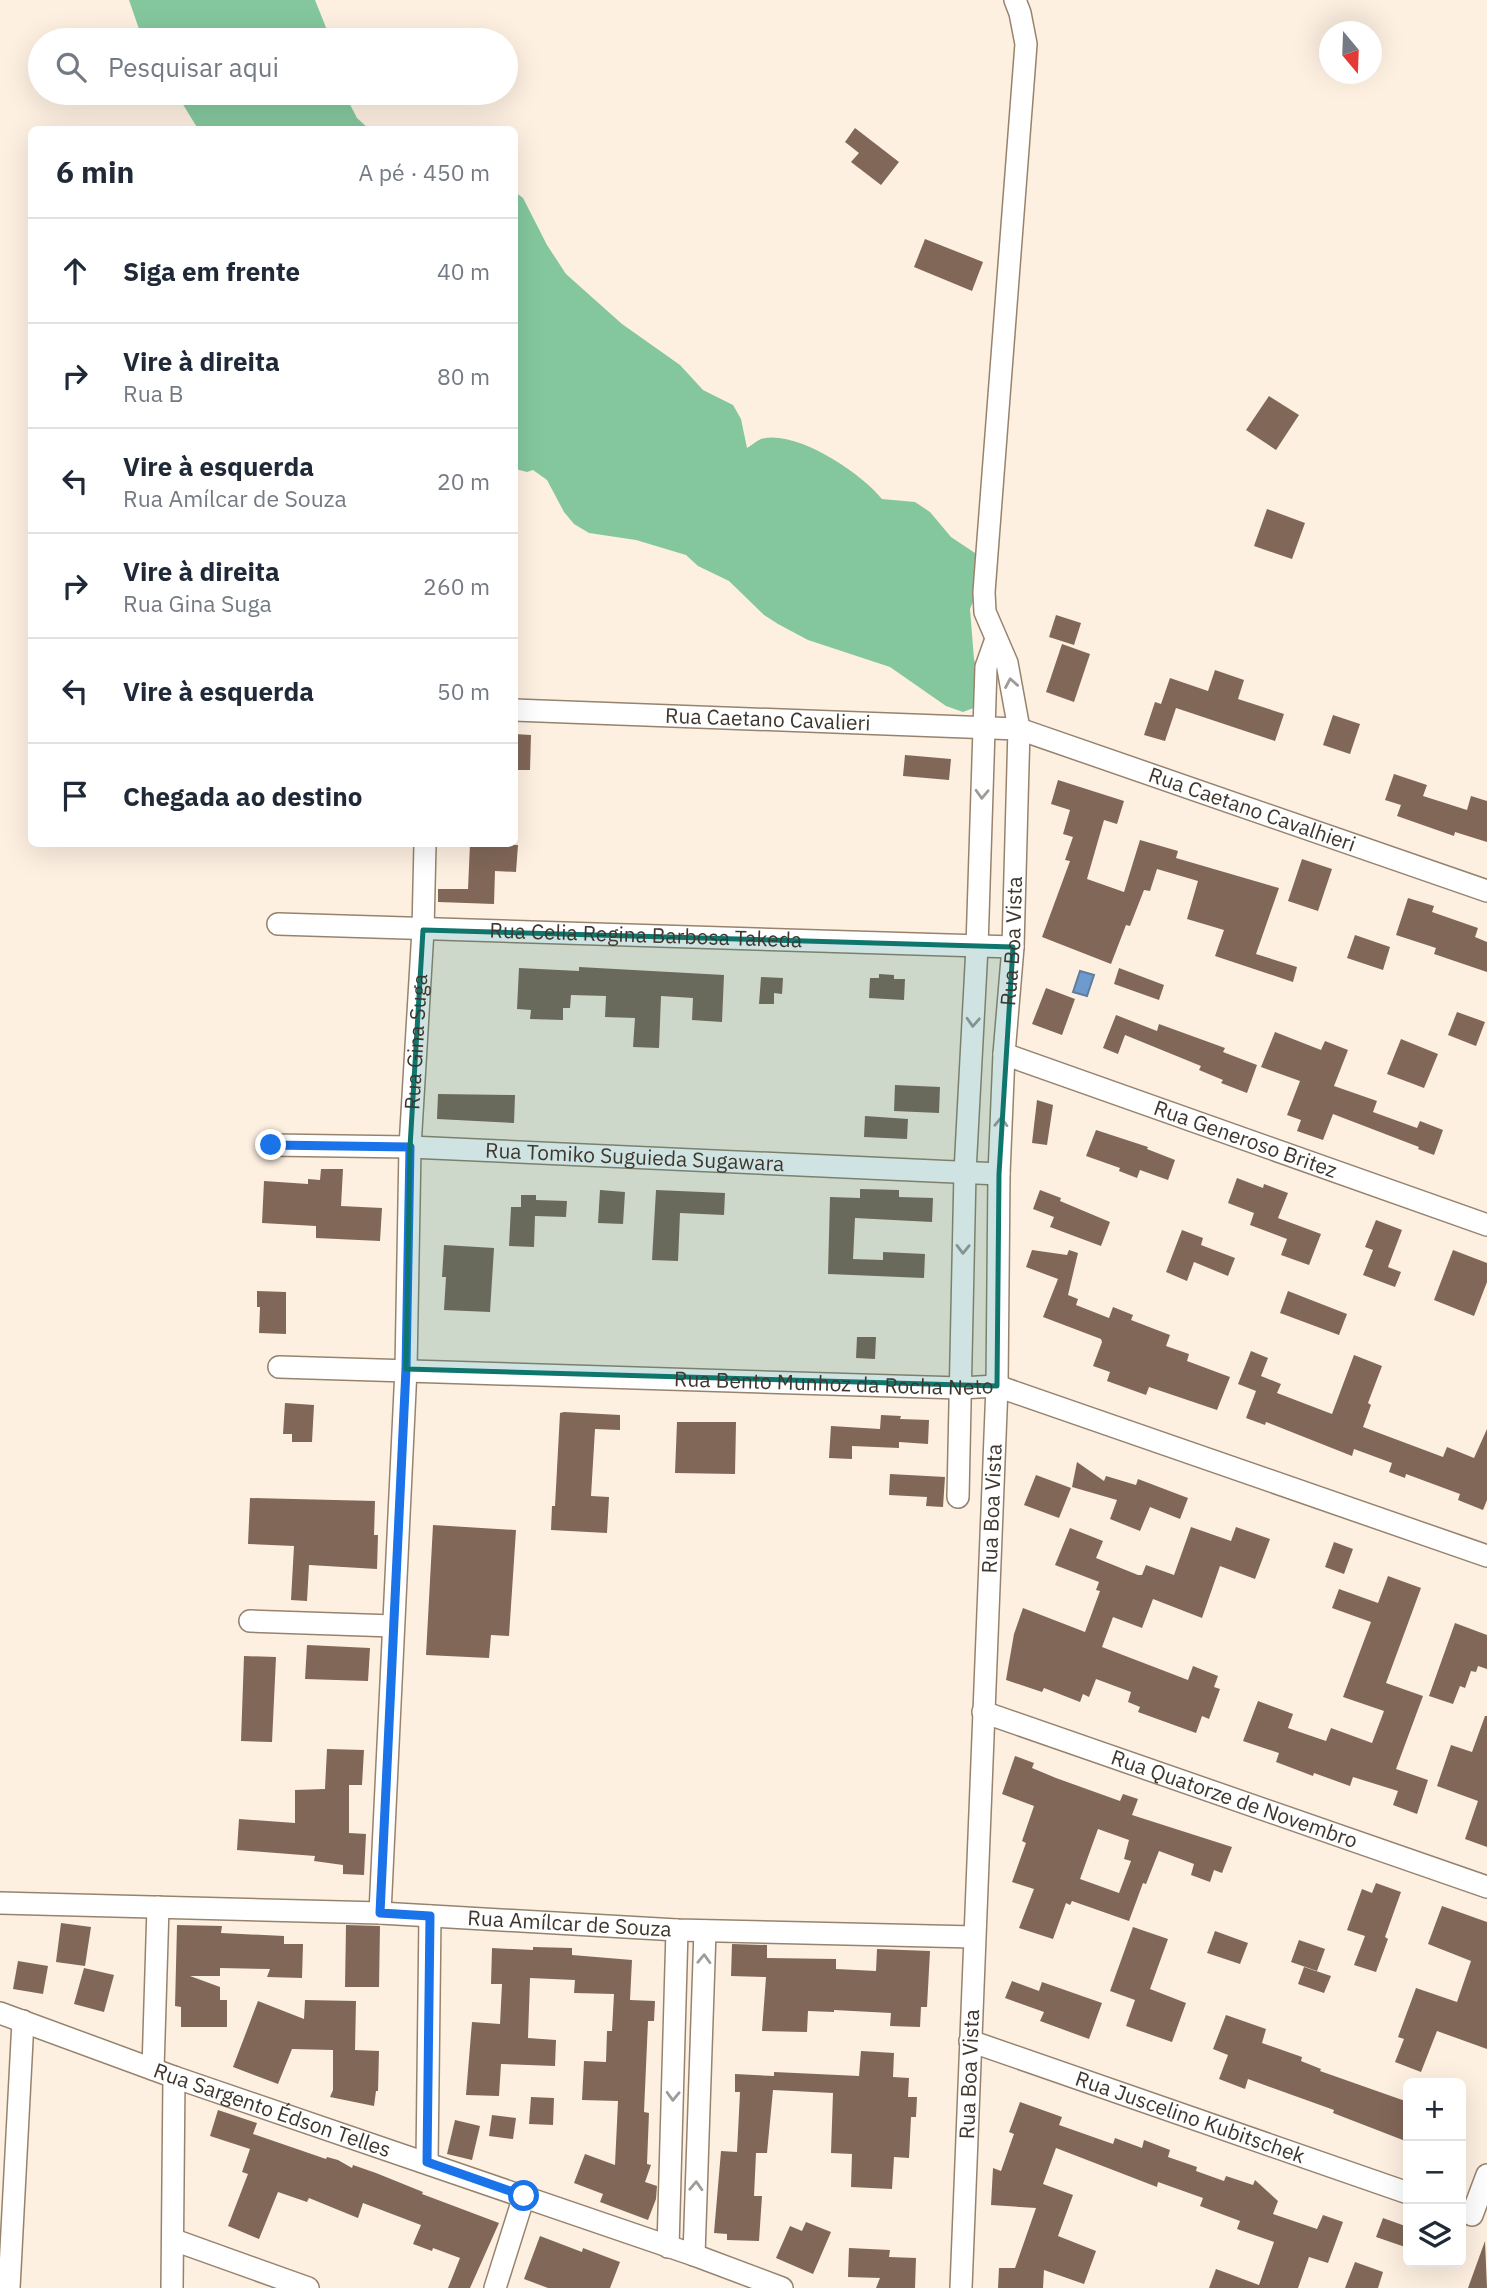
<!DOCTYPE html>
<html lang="pt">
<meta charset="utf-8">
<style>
:root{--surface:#fff;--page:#f6f6f7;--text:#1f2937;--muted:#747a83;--line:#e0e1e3}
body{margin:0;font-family:"IBM Plex Sans",sans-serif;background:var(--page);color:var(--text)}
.controls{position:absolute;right:21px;bottom:21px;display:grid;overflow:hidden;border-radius:10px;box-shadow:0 7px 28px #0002}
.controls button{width:63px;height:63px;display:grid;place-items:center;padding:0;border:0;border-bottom:2px solid var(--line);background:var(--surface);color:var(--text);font:35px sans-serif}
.compass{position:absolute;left:1319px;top:21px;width:63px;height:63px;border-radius:50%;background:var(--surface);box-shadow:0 7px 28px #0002;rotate:161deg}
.stop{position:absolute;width:21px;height:21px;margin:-16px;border:5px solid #1a73e8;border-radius:50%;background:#fff}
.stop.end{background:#1a73e8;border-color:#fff;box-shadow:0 2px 7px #0008}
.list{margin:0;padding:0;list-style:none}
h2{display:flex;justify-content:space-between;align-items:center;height:91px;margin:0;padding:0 28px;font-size:30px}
h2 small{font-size:23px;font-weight:400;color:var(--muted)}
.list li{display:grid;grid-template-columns:46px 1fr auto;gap:21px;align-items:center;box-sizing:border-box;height:105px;padding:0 28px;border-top:2px solid var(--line)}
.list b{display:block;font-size:26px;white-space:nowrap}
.list p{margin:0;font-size:23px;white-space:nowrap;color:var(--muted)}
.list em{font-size:23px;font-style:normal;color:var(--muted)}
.icon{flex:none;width:38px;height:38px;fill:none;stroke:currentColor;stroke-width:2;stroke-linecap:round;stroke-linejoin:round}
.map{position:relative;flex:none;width:1487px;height:2288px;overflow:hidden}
.search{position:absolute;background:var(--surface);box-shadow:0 7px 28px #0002;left:28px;top:28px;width:490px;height:77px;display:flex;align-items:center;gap:18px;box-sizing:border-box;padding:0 24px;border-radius:38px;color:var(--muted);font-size:26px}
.panel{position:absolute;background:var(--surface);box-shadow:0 7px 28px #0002;left:28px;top:126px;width:490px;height:721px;border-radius:10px}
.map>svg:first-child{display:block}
</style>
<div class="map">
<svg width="1487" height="2288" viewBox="0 0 1487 2288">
<rect width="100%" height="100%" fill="#fdf0e1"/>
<!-- forest -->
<g fill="#84c79e">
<polygon points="129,0 315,0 331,40 146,40 139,29"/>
<polygon points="176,93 344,93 357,118 369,129 198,129"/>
<path d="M514,191L523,198L547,245L566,274L622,324L680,365L703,390L733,405L741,419L747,448C751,446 756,441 761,439C796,429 861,473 882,499L915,502L930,512L951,537L978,555L977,592L970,609L974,659L983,690L979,706L963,712L946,706L890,667L808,640L778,624L764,615L729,581L698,566L686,555L636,540L589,533L574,524L564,512L547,480L533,470L527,472L515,469Z"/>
</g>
<!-- water -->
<polygon fill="#6e9bce" stroke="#607d9e" stroke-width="2" points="1080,971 1094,975 1087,996 1073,992"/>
<!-- building -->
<g fill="#816758" fill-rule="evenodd">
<polygon points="855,128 899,162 881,185 851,162 859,153 845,142"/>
<polygon points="925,239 983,262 972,291 914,267"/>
<polygon points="1269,396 1299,415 1276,450 1246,430"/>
<polygon points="1267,509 1305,523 1292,559 1254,546"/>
<polygon points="1056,615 1081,623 1074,645 1049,637"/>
<polygon points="1062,644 1090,654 1074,702 1046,692"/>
<polygon points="1215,670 1244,680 1238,699 1284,714 1275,741 1176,708 1165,741 1144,735 1155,702 1161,704 1170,678 1208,691"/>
<polygon points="1333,715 1360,724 1350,754 1323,745"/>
<polygon points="514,734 531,735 530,770 514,770"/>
<polygon points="905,755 951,759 949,780 903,776"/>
<polygon points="1394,774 1427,785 1423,796 1467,810 1471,796 1487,801 1487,842 1455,832 1454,836 1397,816 1401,805 1385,800"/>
<polygon points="1058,780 1124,801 1117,824 1104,820 1087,879 1124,892 1140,840 1178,851 1176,858 1279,888 1256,954 1297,967 1293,982 1215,956 1224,930 1187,919 1198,881 1157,869 1150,891 1144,890 1130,926 1126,925 1111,964 1042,937 1070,861 1065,860 1073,837 1063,834 1070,810 1051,804"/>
<polygon points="470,844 518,845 516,872 495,871 494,904 438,902 438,889 468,889"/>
<polygon points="1302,859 1332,869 1318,911 1288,901"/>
<polygon points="1408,898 1434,906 1432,912 1478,928 1475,937 1487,942 1487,972 1434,954 1436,948 1396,935"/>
<polygon points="1355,935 1390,947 1383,970 1347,958"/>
<polygon points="579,967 724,975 722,1022 692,1020 693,998 661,996 659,1048 633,1047 635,1018 605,1017 606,996 571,995 570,1008 563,1008 563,1020 530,1019 531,1010 517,1009 519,968 579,971"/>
<polygon points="1119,968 1164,985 1159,1000 1114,984"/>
<polygon points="879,974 894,975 894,979 905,979 904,1000 869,998 870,978 879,978"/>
<polygon points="761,977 783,978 782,994 774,993 774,1004 759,1004"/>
<polygon points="1046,988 1075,999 1062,1035 1032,1024"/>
<polygon points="1457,1012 1485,1022 1476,1046 1448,1035"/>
<polygon points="1116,1015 1157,1031 1159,1024 1225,1048 1223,1052 1257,1065 1247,1093 1221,1083 1223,1080 1199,1070 1201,1066 1125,1035 1118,1054 1103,1048"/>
<polygon points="1275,1032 1321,1050 1325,1041 1348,1050 1334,1086 1377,1101 1373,1112 1417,1128 1420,1121 1443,1130 1434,1155 1418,1149 1419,1147 1333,1114 1323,1140 1297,1131 1301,1120 1287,1115 1300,1081 1261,1067"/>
<polygon points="1401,1039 1438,1054 1424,1088 1387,1074"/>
<polygon points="895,1085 940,1087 939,1113 894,1111"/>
<polygon points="438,1094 515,1095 514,1123 437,1119"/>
<polygon points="1037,1100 1053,1105 1047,1145 1032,1143"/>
<polygon points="865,1116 908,1119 907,1139 864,1137"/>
<polygon points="1096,1130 1148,1147 1147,1149 1175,1160 1168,1180 1140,1170 1137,1178 1119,1171 1120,1168 1086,1156"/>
<polygon points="321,1169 343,1169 341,1206 382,1208 380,1241 316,1238 316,1226 262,1223 264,1181 308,1184 308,1179 320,1180"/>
<polygon points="1237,1178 1263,1188 1264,1184 1288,1193 1278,1218 1321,1234 1309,1265 1281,1255 1287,1239 1250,1225 1254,1213 1228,1203"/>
<polygon points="860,1189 899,1190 899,1197 933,1198 932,1222 855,1218 853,1259 883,1260 883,1252 925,1254 924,1278 828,1274 830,1197 860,1198"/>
<polygon points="600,1190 625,1192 623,1224 598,1223"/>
<polygon points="656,1190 725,1193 724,1215 680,1213 678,1261 652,1260"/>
<polygon points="1040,1190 1061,1198 1060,1201 1110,1222 1101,1246 1050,1227 1054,1217 1033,1209"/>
<polygon points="521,1195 536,1195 536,1200 567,1201 566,1217 535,1216 534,1247 509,1246 511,1207 521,1207"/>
<polygon points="1376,1220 1402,1230 1388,1267 1401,1272 1395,1287 1363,1275 1373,1250 1365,1247"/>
<polygon points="1182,1230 1203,1238 1201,1245 1235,1258 1228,1276 1194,1262 1187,1281 1166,1272"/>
<polygon points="444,1245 494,1248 490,1312 444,1310 446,1277 442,1277"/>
<polygon points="1032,1250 1067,1255 1069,1250 1078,1253 1068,1295 1078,1299 1076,1305 1109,1318 1113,1307 1133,1315 1131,1320 1170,1335 1166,1346 1189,1354 1187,1361 1230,1377 1217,1410 1149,1387 1146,1395 1107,1381 1110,1372 1093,1366 1102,1342 1101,1339 1043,1317 1058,1279 1026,1267"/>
<polygon points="1453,1250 1487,1263 1487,1282 1474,1316 1434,1300"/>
<polygon points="257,1291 286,1292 286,1334 259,1333 260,1307 257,1307"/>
<polygon points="1288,1291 1347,1314 1339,1335 1280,1313"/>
<polygon points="857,1337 876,1337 875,1359 856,1358"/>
<polygon points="1251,1351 1268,1358 1261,1376 1281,1384 1277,1393 1332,1414 1354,1355 1382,1366 1368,1403 1371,1405 1363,1427 1443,1457 1447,1447 1474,1458 1487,1429 1487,1500 1483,1510 1458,1500 1460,1494 1406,1474 1405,1478 1389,1472 1392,1463 1354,1449 1352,1456 1266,1422 1265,1425 1246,1418 1256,1391 1238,1384"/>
<polygon points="285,1403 314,1405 312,1442 292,1442 292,1434 283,1434"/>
<polygon points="564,1412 620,1415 620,1430 595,1429 591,1496 609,1497 607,1533 551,1530 552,1506 555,1506 560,1413"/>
<polygon points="881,1415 901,1416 900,1419 929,1420 928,1444 899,1442 899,1448 852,1446 852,1459 829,1458 831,1426 880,1429"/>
<polygon points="677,1422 736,1422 735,1474 675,1473"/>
<polygon points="1077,1462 1104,1481 1106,1476 1136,1485 1138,1479 1188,1498 1180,1519 1150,1507 1140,1531 1110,1519 1117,1500 1072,1487"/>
<polygon points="890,1474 945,1477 943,1507 926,1506 927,1497 889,1495"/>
<polygon points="1036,1475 1071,1488 1059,1518 1024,1505"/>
<polygon points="250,1498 375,1501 374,1535 378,1535 377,1569 309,1565 307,1601 291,1600 294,1546 248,1544"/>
<polygon points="433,1525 516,1530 509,1636 491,1635 489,1658 426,1655"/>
<polygon points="1191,1527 1231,1541 1236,1527 1270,1539 1255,1579 1220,1566 1202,1618 1153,1599 1142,1628 1113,1617 1102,1647 1188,1680 1193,1666 1218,1676 1214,1687 1220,1689 1209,1719 1202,1716 1196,1733 1138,1712 1140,1707 1128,1702 1131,1692 1096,1679 1089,1697 1083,1694 1080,1702 1044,1688 1042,1692 1006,1680 1014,1634 1023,1608 1085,1632 1100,1591 1096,1590 1099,1582 1055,1565 1070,1528 1103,1541 1096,1558 1138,1575 1142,1575 1146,1565 1174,1575"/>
<polygon points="1334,1542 1353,1549 1344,1574 1325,1567"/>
<polygon points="1388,1576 1421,1588 1386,1683 1423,1696 1396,1769 1428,1780 1417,1814 1393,1805 1398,1791 1353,1777 1350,1786 1314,1773 1313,1776 1276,1762 1279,1753 1243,1741 1258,1701 1293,1714 1288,1728 1326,1741 1331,1728 1372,1743 1384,1711 1343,1697 1371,1622 1332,1608 1339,1589 1378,1603"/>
<polygon points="1455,1623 1487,1635 1487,1669 1478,1666 1476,1672 1471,1671 1465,1688 1460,1686 1453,1704 1429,1696"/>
<polygon points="307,1645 370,1648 368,1681 305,1679"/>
<polygon points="244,1656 276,1657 272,1742 241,1741"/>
<polygon points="1485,1716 1487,1716 1487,1847 1465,1839 1478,1801 1437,1786 1451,1745 1472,1752"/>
<polygon points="327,1749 364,1750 362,1785 349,1785 349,1833 366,1834 364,1875 343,1874 343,1865 314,1861 315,1856 237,1850 239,1819 295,1823 295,1790 325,1789"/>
<path d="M1015,1756L1034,1763L1032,1768L1056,1778L1120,1801L1123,1794L1138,1799L1132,1815L1232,1847L1222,1873L1214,1870L1210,1882L1191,1875L1194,1864L1159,1851L1146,1884L1143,1883L1129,1921L1072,1901L1070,1905L1066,1903L1053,1939L1019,1928L1034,1889L1012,1882L1026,1843L1022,1841L1034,1806L1002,1794ZM1098,1829L1129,1840L1124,1859L1131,1861L1119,1893L1080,1879Z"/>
<polygon points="1376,1883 1401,1892 1385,1937 1388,1939 1376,1972 1354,1965 1365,1936 1347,1930 1362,1889 1372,1893"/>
<polygon points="1442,1906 1487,1922 1487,2049 1437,2031 1421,2072 1395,2062 1404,2039 1398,2037 1416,1988 1457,2002 1471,1961 1428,1944"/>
<polygon points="61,1923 91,1927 85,1966 56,1962"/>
<polygon points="177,1925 222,1926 221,1933 284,1936 284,1944 303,1944 302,1978 267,1977 270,1969 220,1968 220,1976 190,1976 220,1987 220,2000 227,2000 227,2027 181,2027 181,2007 175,2006"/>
<polygon points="346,1925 380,1926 379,1987 345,1987"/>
<polygon points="1133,1927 1168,1939 1150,1989 1186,2003 1172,2042 1126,2026 1135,2000 1110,1991"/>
<polygon points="1215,1931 1248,1943 1240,1964 1207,1953"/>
<polygon points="1299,1940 1325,1949 1317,1971 1291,1962"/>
<polygon points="732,1944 767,1945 767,1958 836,1959 836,1969 876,1971 877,1949 930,1951 927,2007 921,2007 920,2027 890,2026 891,2013 834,2010 834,2012 808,2011 807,2032 762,2031 766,1977 731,1976"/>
<polygon points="533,1947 572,1948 572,1955 632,1960 630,2000 655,2001 654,2021 648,2021 644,2112 649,2113 647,2164 651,2165 645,2182 657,2186 656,2199 648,2220 600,2202 603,2194 574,2183 585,2154 615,2165 618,2101 582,2100 584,2061 606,2062 607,2031 612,2031 614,1994 574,1993 575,1980 530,1978 528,2038 556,2040 555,2066 501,2064 499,2096 466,2095 472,2022 500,2024 502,1984 491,1984 492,1948 533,1950"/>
<polygon points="18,1961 48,1966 43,1994 13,1989"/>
<polygon points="1304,1967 1331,1976 1324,1993 1298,1984"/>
<polygon points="84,1968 114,1975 104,2012 74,2004"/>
<polygon points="1012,1981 1039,1991 1042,1982 1102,2003 1089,2039 1040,2021 1044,2012 1005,1998"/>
<polygon points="305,2000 356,2001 355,2050 379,2051 378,2091 376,2091 374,2106 330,2097 333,2090 333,2050 292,2049 278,2084 233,2067 258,2001 304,2019"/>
<polygon points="1226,2015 1266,2029 1262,2043 1302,2057 1301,2061 1321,2069 1320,2071 1408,2102 1408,2142 1333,2113 1334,2110 1248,2079 1245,2089 1219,2079 1228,2055 1213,2049"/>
<polygon points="861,2051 894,2053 893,2077 909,2078 908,2097 917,2097 916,2117 911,2117 909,2158 894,2157 892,2189 851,2187 852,2154 831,2153 833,2093 773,2090 767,2153 756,2153 754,2196 762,2196 759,2241 727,2240 727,2234 714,2233 721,2151 737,2152 740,2092 735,2092 735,2074 774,2076 774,2072 859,2076"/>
<polygon points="531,2097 554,2098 553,2125 529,2124"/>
<polygon points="1020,2102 1062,2117 1059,2125 1113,2144 1115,2138 1142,2148 1144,2140 1170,2150 1168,2157 1197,2167 1196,2171 1224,2181 1226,2176 1253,2185 1255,2180 1278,2201 1273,2214 1317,2229 1323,2215 1343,2222 1328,2263 1309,2257 1298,2288 1209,2288 1216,2269 1259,2285 1274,2242 1237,2229 1240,2221 1200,2206 1203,2198 1158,2182 1157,2187 1056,2148 1043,2184 1073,2195 1058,2236 1096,2251 1084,2284 1044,2270 1043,2288 998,2288 999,2268 1015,2268 1036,2208 991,2205 993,2168 1001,2171 1014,2134 1009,2132"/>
<polygon points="218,2110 257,2123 253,2134 326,2159 327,2157 338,2160 352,2168 353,2165 376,2173 423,2192 422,2194 499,2223 470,2288 448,2288 460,2258 433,2248 432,2251 413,2244 421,2225 363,2203 358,2218 309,2198 307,2202 278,2192 259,2239 228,2226 248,2174 242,2172 250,2149 210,2136"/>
<polygon points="492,2115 516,2118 513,2139 489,2136"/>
<polygon points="455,2120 480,2126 472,2160 447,2154"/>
<polygon points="1383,2218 1408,2227 1408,2248 1376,2237"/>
<polygon points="806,2222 831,2232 813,2274 776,2258 790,2226 802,2231"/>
<polygon points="540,2236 582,2252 583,2248 620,2262 610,2288 548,2288 524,2279"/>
<polygon points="1485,2241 1487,2288 1468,2288"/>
<polygon points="849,2248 890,2250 889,2257 916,2258 915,2288 876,2288 880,2278 848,2277"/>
<polygon points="1355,2262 1383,2272 1378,2288 1345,2288"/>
</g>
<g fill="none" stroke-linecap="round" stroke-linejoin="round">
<!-- minor casing -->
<g stroke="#97836d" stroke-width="24">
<g id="minor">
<path id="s1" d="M514,710L1019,729L1487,891"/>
<path id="s2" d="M278,924L1013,947"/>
<path id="s3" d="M1004,1054L1487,1225"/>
<path id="s4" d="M271,1145L410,1147L999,1174"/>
<path id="s5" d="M279,1367L960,1388L997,1386L1487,1556"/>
<polyline points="958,1497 965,1172 977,947 986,667 996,639"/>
<polyline points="250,1621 393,1626"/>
<path id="s6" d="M983,1712L1487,1887"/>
<path id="s7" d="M0,1903L380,1913L677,1930L974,1937"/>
<path id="s8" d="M380,1913L406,1369L410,1147L423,930L425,844"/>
<path id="s9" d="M0,2013L174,2077L694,2255L782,2288"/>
<path id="s10" d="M970,2041L1408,2193"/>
<polyline points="153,2069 158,1907"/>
<polyline points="427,2162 430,1916"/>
<polyline points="1472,2215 1487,2175"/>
<polyline points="174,2240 308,2288"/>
<polyline points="668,2247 677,1930"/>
<polyline points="694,2255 705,1931"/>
<polyline points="9,2288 23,2021"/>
<polyline points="172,2288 174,2077"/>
<polyline points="495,2288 524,2196"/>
<path id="s11" d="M961,2288L997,1386L999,1174L1004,1054L1013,947L1019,729L1007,663L985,612L984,592L1026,44L1020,13L1015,0"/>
</g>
</g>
<!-- minor -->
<use href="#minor" stroke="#fff" stroke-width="21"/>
</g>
<!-- one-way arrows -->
<defs><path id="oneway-chevron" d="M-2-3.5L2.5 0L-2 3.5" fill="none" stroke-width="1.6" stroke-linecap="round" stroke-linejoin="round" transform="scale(1.75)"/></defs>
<g stroke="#9f9b96">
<use href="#oneway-chevron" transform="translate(1011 683) rotate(-100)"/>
<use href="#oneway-chevron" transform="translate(982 794) rotate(92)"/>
<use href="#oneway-chevron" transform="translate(973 1022) rotate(93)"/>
<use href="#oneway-chevron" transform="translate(1001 1122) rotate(-88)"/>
<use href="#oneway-chevron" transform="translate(963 1249) rotate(91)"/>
<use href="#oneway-chevron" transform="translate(704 1959) rotate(-88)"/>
<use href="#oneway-chevron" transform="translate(673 2096) rotate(92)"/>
<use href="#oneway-chevron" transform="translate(696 2186) rotate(-88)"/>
</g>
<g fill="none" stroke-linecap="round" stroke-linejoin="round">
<!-- route -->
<polyline stroke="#1a73e8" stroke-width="9" points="271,1145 410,1147 406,1369 380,1913 430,1916 427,2162 524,2196"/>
</g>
<!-- marked area -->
<path fill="#0f766e" fill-opacity="0.2" stroke="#0f766e" stroke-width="5" stroke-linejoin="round" d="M423,930L1013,947L999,1174L997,1386L406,1369L410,1147Z"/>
<g text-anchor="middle" stroke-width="7" stroke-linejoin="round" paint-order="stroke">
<!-- street labels -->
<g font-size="21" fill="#3f372d" stroke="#fdf0e1">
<text dy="7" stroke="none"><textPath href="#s1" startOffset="254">Rua Caetano Cavalieri</textPath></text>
<text dy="7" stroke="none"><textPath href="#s1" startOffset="752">Rua Caetano Cavalhieri</textPath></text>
<text dy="7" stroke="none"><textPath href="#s2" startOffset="368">Rua Celia Regina Barbosa Takeda</textPath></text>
<text dy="7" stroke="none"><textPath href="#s11" startOffset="1348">Rua Boa Vista</textPath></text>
<text dy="7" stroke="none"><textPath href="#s8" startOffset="872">Rua Gina Suga</textPath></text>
<text dy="7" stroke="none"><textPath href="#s3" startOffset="256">Rua Generoso Britez</textPath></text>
<text dy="7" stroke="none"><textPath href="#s4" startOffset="364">Rua Tomiko Suguieda Sugawara</textPath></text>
<text dy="7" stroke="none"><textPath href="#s5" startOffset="555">Rua Bento Munhoz da Rocha Neto</textPath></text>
<text dy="7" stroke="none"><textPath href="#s11" startOffset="780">Rua Boa Vista</textPath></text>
<text dy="7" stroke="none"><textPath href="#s6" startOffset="266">Rua Quatorze de Novembro</textPath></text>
<text dy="7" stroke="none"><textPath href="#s7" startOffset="570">Rua Amílcar de Souza</textPath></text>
<text dy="7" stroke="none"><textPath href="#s11" startOffset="214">Rua Boa Vista</textPath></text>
<text dy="7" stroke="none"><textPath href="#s9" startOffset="289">Rua Sargento Édson Telles</textPath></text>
<text dy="7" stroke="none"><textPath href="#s10" startOffset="233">Rua Juscelino Kubitschek</textPath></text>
</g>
</g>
</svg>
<div class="controls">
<button>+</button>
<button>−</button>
<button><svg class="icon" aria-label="layers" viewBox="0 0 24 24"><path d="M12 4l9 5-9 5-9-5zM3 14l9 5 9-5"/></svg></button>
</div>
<svg class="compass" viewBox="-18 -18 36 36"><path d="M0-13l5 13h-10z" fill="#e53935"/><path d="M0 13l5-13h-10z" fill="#747a83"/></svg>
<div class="stop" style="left:524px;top:2196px"></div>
<div class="stop end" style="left:271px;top:1145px"></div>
<div class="search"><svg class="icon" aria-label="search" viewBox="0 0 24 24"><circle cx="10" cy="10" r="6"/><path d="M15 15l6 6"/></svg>Pesquisar aqui</div>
<section class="panel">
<h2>6 min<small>A pé · 450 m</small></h2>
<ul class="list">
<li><svg class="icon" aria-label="ahead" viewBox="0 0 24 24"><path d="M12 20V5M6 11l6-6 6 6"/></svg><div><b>Siga em frente</b></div><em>40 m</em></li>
<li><svg class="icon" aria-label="right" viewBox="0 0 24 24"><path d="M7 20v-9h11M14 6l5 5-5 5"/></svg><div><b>Vire à direita</b><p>Rua B</p></div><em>80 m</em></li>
<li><svg class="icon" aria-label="left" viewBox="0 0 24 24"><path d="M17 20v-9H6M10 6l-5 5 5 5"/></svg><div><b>Vire à esquerda</b><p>Rua Amílcar de Souza</p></div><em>20 m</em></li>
<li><svg class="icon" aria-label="right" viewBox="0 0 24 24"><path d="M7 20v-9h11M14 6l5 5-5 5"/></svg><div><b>Vire à direita</b><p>Rua Gina Suga</p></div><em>260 m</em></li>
<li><svg class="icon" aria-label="left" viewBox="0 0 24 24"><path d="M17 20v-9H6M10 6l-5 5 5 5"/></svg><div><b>Vire à esquerda</b></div><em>50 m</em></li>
<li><svg class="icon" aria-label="arrive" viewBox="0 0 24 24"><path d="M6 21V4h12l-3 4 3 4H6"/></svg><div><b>Chegada ao destino</b></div></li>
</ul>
</section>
</div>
